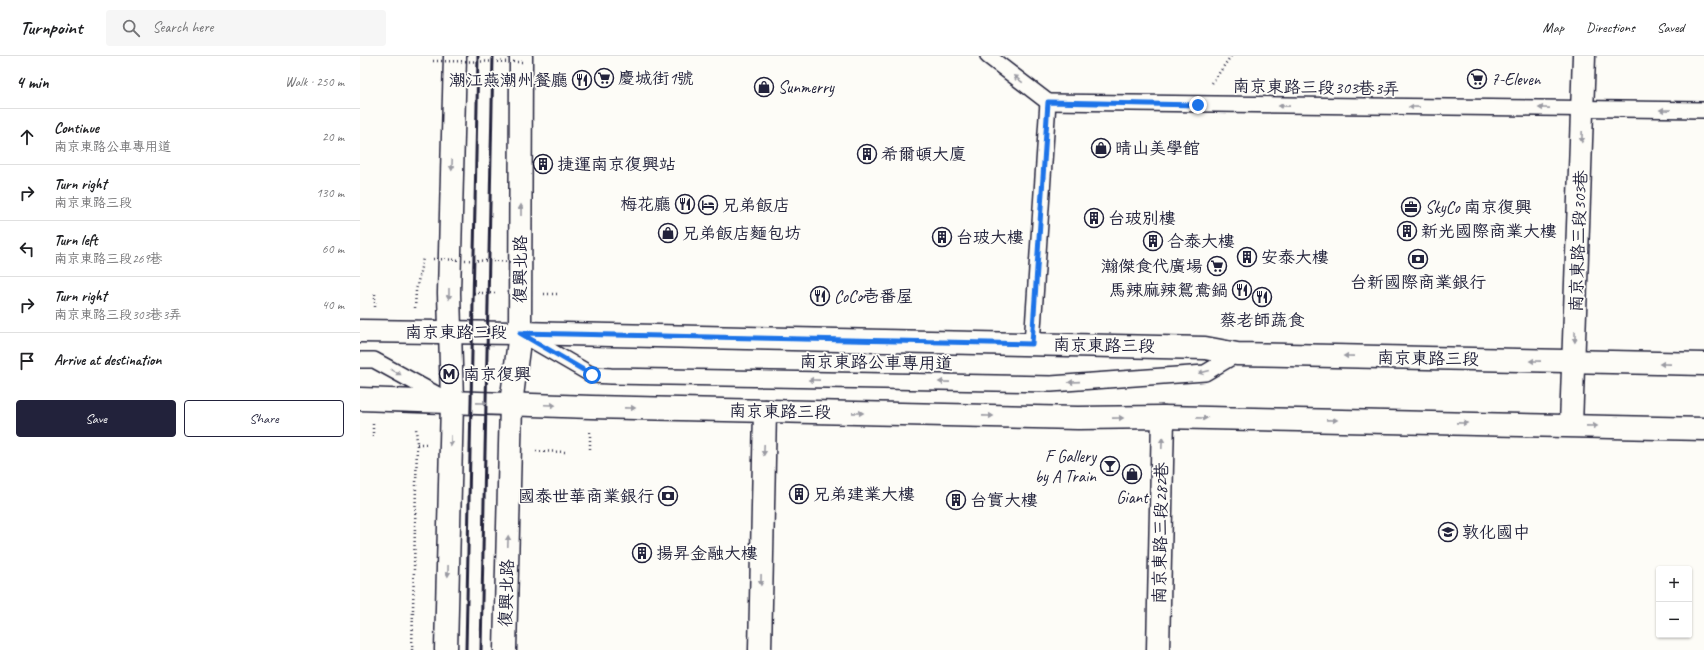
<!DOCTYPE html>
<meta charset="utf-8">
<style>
:root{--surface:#fff;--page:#f6f6f6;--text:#202124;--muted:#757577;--line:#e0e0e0;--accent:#22223b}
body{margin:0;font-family:Caveat,"LXGW WenKai TC",sans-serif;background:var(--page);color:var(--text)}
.controls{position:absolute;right:12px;bottom:12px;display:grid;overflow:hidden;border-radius:4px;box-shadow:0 1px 3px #0004}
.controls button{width:36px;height:36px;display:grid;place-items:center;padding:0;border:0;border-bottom:1px solid var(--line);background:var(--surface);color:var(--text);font:20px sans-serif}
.stop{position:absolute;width:12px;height:12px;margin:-9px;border:3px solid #1a73e8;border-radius:50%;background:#fff}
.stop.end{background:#1a73e8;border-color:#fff;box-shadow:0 1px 4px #0008}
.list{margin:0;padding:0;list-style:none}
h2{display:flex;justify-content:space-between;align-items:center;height:52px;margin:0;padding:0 16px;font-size:17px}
h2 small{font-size:13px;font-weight:400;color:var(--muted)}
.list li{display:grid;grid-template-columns:26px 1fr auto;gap:12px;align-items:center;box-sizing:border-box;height:56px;padding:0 16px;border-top:1px solid var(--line)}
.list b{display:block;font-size:15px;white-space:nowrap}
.list p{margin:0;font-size:13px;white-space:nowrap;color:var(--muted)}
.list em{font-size:13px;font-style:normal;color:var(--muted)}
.actions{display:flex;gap:8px;padding:12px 16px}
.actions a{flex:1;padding:9px 0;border:1px solid var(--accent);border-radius:4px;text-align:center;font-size:14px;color:var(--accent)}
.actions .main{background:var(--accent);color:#fff}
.icon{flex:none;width:22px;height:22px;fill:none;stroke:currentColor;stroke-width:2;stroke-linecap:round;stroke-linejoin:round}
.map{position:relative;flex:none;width:1344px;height:594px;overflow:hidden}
header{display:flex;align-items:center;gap:24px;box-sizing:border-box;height:56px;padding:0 20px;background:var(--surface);border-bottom:1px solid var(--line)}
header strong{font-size:19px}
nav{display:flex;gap:22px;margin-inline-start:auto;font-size:14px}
.search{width:280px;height:36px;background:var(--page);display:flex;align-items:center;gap:10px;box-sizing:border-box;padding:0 14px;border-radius:4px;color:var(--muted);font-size:15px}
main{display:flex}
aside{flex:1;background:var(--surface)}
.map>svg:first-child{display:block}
</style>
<header>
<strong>Turnpoint</strong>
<div class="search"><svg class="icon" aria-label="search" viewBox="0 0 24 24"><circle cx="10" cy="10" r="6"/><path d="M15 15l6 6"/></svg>Search here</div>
<nav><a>Map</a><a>Directions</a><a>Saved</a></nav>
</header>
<main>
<aside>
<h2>4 min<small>Walk · 250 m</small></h2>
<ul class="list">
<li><svg class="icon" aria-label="ahead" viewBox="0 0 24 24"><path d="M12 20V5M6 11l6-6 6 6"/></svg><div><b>Continue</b><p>南京東路公車專用道</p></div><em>20 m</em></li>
<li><svg class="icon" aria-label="right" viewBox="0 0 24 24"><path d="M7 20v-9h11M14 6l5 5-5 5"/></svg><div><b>Turn right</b><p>南京東路三段</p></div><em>130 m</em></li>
<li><svg class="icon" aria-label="left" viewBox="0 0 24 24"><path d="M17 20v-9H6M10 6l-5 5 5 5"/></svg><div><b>Turn left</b><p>南京東路三段269巷</p></div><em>60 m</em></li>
<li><svg class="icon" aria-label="right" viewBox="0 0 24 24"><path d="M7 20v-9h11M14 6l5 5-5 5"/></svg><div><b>Turn right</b><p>南京東路三段303巷3弄</p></div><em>40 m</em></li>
<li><svg class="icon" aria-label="arrive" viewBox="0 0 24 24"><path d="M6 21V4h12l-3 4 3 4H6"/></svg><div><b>Arrive at destination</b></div></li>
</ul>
<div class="actions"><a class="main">Save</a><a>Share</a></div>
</aside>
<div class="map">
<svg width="1344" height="594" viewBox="0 0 1344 594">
<rect width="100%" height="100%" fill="#fdfcf7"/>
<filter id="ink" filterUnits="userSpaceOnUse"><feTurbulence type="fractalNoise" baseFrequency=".025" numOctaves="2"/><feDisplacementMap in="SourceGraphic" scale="8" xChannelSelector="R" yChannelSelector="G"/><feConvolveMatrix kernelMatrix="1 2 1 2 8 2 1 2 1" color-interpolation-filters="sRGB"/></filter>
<g filter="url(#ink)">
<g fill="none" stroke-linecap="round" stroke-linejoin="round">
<!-- lane casing -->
<g stroke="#22223b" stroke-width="18">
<g id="lane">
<polyline points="628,0 688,46"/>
<polyline points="688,46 1344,54"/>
<polyline points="163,279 232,319 251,320 691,328 845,317 877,298"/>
<polyline points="672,288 688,46"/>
<polyline points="0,304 14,304 87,344"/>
</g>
</g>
<!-- street casing -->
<g stroke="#22223b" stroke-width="25">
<g id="street">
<polyline points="1211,369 1224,0"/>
<polyline points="400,594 405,355"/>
<polyline points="798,594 803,361"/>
</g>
</g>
<!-- secondary casing -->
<g stroke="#22223b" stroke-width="25">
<g id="secondary">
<polyline points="0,275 160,277 845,292 877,298 1344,308"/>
<polyline points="0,343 231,351 718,362 803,361 1344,373"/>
<polyline points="86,594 92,346 89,237 95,0"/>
<polyline points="145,594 151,348 160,277 161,0"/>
</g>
</g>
<!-- path -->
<g stroke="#22223b" stroke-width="2.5" stroke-dasharray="1 3" stroke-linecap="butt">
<polyline points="852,27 871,0"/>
<polyline points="114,237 135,237"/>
<polyline points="184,238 199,238"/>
<polyline points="15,251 15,237"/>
<polyline points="55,252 56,235 63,202"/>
<polyline points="13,368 13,383"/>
<polyline points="57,388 67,388"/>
<polyline points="230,393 230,376"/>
<polyline points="176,395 207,396"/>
<polyline points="52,594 57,388 56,371"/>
</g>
<!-- lane -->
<use href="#lane" stroke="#fdfcf7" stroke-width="15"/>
<!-- street -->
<use href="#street" stroke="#fdfcf7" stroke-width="22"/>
<!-- secondary -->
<use href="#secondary" stroke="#fdfcf7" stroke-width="22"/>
<!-- rail -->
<g stroke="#22223b" stroke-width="3">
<polyline points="106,594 118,0"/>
<polyline points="121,594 133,0"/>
</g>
<!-- path-bridge -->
<g stroke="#22223b" stroke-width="2.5" stroke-dasharray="1 3" stroke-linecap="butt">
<polyline points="73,5 165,6"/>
<polyline points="73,203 163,206"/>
</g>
</g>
<!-- one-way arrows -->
<defs><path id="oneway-solid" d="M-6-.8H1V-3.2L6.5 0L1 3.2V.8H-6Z"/></defs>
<g fill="#9a9aa2">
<use href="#oneway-solid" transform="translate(658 23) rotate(-143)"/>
<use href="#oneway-solid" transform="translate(924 50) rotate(-179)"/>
<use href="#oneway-solid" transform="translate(1054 51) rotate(-179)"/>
<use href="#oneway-solid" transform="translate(1184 52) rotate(-179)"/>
<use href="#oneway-solid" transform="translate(1305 54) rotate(-179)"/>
<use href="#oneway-solid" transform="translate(1222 81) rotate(92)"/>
<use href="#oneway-solid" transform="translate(92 109) rotate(92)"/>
<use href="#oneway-solid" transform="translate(161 154) rotate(-90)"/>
<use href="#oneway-solid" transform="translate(89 238) rotate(90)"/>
<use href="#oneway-solid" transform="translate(1215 281) rotate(91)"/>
<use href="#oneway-solid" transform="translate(989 300) rotate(-179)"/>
<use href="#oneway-solid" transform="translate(1175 305) rotate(-179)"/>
<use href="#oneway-solid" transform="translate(1305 308) rotate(-179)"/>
<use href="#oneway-solid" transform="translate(36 316) rotate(29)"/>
<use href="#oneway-solid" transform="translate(844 316) rotate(166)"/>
<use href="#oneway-solid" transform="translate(454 324) rotate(-179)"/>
<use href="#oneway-solid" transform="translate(584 326) rotate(-179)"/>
<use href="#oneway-solid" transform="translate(714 326) rotate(176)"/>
<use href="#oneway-solid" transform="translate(122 347) rotate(1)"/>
<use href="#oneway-solid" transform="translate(190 349) rotate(2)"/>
<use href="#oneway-solid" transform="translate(270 352) rotate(1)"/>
<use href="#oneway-solid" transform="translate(498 357) rotate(1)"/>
<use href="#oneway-solid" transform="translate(628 360) rotate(1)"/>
<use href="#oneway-solid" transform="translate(758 362) rotate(-1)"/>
<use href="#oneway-solid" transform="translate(842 362) rotate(1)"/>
<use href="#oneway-solid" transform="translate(972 364) rotate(1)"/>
<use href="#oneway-solid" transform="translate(1102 367) rotate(1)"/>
<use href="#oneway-solid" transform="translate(1232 370) rotate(1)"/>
<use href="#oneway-solid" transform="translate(91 385) rotate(92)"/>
<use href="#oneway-solid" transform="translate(802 387) rotate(-88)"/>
<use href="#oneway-solid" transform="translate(404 394) rotate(92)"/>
<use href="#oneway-solid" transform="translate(148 485) rotate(-88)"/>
<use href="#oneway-solid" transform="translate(88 515) rotate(91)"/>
<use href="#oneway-solid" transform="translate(401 524) rotate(91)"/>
</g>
</g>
<g fill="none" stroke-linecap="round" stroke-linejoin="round" filter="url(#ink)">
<!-- route -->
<polyline stroke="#1a73e8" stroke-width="5" points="232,319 160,277 672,288 688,46 838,49"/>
</g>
<!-- icons -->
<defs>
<g id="supermarket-ring" transform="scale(1)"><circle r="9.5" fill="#fdfcf7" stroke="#22223b" stroke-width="1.5"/><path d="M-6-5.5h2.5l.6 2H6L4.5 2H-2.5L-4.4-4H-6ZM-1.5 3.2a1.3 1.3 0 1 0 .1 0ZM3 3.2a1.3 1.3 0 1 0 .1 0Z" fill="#22223b"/></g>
<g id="restaurant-ring" transform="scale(1)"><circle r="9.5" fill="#fdfcf7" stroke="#22223b" stroke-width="1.5"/><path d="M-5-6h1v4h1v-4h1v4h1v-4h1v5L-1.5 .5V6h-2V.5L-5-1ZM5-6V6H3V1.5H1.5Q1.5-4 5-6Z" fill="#22223b"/></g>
<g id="shop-ring" transform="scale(1)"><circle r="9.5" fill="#fdfcf7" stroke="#22223b" stroke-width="1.5"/><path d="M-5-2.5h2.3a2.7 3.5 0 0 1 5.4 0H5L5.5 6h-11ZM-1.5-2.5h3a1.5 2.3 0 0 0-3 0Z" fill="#22223b"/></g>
<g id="building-ring" transform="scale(1)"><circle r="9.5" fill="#fdfcf7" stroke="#22223b" stroke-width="1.5"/><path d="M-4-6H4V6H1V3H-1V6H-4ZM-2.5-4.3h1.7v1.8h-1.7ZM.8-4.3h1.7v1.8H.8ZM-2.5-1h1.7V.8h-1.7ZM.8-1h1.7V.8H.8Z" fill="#22223b"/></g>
<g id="hotel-ring" transform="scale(1)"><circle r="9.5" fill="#fdfcf7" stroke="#22223b" stroke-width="1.5"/><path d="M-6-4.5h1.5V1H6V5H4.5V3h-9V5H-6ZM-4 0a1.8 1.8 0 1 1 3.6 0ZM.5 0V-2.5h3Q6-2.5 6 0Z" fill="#22223b"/></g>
<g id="office-ring" transform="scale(1)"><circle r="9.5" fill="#fdfcf7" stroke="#22223b" stroke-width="1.5"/><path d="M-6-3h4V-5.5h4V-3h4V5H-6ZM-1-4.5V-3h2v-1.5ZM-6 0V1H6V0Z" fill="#22223b"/></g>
<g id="bank-ring" transform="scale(1)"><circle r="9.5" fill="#fdfcf7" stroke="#22223b" stroke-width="1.5"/><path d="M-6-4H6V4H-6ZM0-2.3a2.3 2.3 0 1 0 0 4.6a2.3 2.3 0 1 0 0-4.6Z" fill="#22223b"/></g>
<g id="metro-ring" transform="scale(1)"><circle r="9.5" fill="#fdfcf7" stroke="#22223b" stroke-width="1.5"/><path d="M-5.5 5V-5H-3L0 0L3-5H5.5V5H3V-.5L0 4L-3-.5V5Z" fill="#22223b"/></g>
<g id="bar-ring" transform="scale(1)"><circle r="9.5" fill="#fdfcf7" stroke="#22223b" stroke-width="1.5"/><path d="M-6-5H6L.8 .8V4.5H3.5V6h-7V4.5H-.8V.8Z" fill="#22223b"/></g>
<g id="school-ring" transform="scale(1)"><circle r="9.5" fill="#fdfcf7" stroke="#22223b" stroke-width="1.5"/><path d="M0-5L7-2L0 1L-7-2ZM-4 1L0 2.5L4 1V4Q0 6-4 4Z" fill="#22223b"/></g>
</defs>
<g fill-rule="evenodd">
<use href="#supermarket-ring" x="244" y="22"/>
<use href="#supermarket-ring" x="1117" y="23"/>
<use href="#restaurant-ring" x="222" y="24"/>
<use href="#shop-ring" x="404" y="31"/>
<use href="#shop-ring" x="741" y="92"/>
<use href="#building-ring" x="507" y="98"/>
<use href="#building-ring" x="183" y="108"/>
<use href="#restaurant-ring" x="325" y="148"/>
<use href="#hotel-ring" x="348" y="149"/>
<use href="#office-ring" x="1051" y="151"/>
<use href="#building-ring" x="734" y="162"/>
<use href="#building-ring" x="1047" y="175"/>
<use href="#shop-ring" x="308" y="177"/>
<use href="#building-ring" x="582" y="181"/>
<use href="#building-ring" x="793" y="185"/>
<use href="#building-ring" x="887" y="201"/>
<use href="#bank-ring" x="1058" y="203"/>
<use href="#supermarket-ring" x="857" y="210"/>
<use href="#restaurant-ring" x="882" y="234"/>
<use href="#restaurant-ring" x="460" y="240"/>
<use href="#restaurant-ring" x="902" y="241"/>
<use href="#metro-ring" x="89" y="318"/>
<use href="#bar-ring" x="750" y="410"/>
<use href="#shop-ring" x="772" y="418"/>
<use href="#building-ring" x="439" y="438"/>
<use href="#bank-ring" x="308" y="440"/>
<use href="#building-ring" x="596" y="444"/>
<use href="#school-ring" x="1088" y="476"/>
<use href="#building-ring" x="282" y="497"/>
</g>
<g text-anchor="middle" stroke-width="3.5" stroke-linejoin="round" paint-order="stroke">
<!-- poi labels -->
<g font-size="17" fill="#22223b" stroke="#fdfcf7" text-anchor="start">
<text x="258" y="28">慶城街1號</text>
<text x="1131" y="29">7-Eleven</text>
<text x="208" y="30" text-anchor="end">潮江燕潮州餐廳</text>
<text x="418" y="37">Sunmerry</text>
<text x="755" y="98">晴山美學館</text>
<text x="521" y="104">希爾頓大廈</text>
<text x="197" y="114">捷運南京復興站</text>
<text x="311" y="154" text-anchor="end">梅花廳</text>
<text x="362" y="155">兄弟飯店</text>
<text x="1065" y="157">SkyCo 南京復興</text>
<text x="748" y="168">台玻別樓</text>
<text x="1061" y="181">新光國際商業大樓</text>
<text x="322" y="183">兄弟飯店麵包坊</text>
<text x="596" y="187">台玻大樓</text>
<text x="807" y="191">合泰大樓</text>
<text x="901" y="207">安泰大樓</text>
<text x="843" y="216" text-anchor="end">瀚傑食代廣場</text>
<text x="1058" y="232" text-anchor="middle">台新國際商業銀行</text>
<text x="868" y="240" text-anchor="end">馬辣麻辣鴛鴦鍋</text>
<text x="474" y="246">CoCo壱番屋</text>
<text x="902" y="270" text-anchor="middle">蔡老師蔬食</text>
<text x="103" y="324">南京復興</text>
<text x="736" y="406" text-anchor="end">F Gallery<tspan x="736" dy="20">by A Train</tspan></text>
<text x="453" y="444">兄弟建業大樓</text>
<text x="294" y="446" text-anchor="end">國泰世華商業銀行</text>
<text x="772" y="447" text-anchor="middle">Giant</text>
<text x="610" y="450">台實大樓</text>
<text x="1102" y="482">敦化國中</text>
<text x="296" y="503">揚昇金融大樓</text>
</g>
<!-- street labels -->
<g font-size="17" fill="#22223b" stroke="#fdfcf7">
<text transform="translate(956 31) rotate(1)" y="6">南京東路三段303巷3弄</text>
<text transform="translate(1218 185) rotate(-88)" y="6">南京東路三段303巷</text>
<text transform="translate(160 213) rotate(-90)" y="6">復興北路</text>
<text x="96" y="282">南京東路三段</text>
<text transform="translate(744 289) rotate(1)" y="6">南京東路三段</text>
<text transform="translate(1068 302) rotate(1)" y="6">南京東路三段</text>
<text transform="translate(516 306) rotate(1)" y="6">南京東路公車專用道</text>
<text transform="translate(420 355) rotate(1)" y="6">南京東路三段</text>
<text transform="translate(800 477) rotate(-89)" y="6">南京東路三段282巷</text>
<text transform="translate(146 537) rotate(-88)" y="6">復興北路</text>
</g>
</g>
</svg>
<div class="controls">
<button>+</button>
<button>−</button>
</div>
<div class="stop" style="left:232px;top:319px"></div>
<div class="stop end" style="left:838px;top:49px"></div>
</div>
</main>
